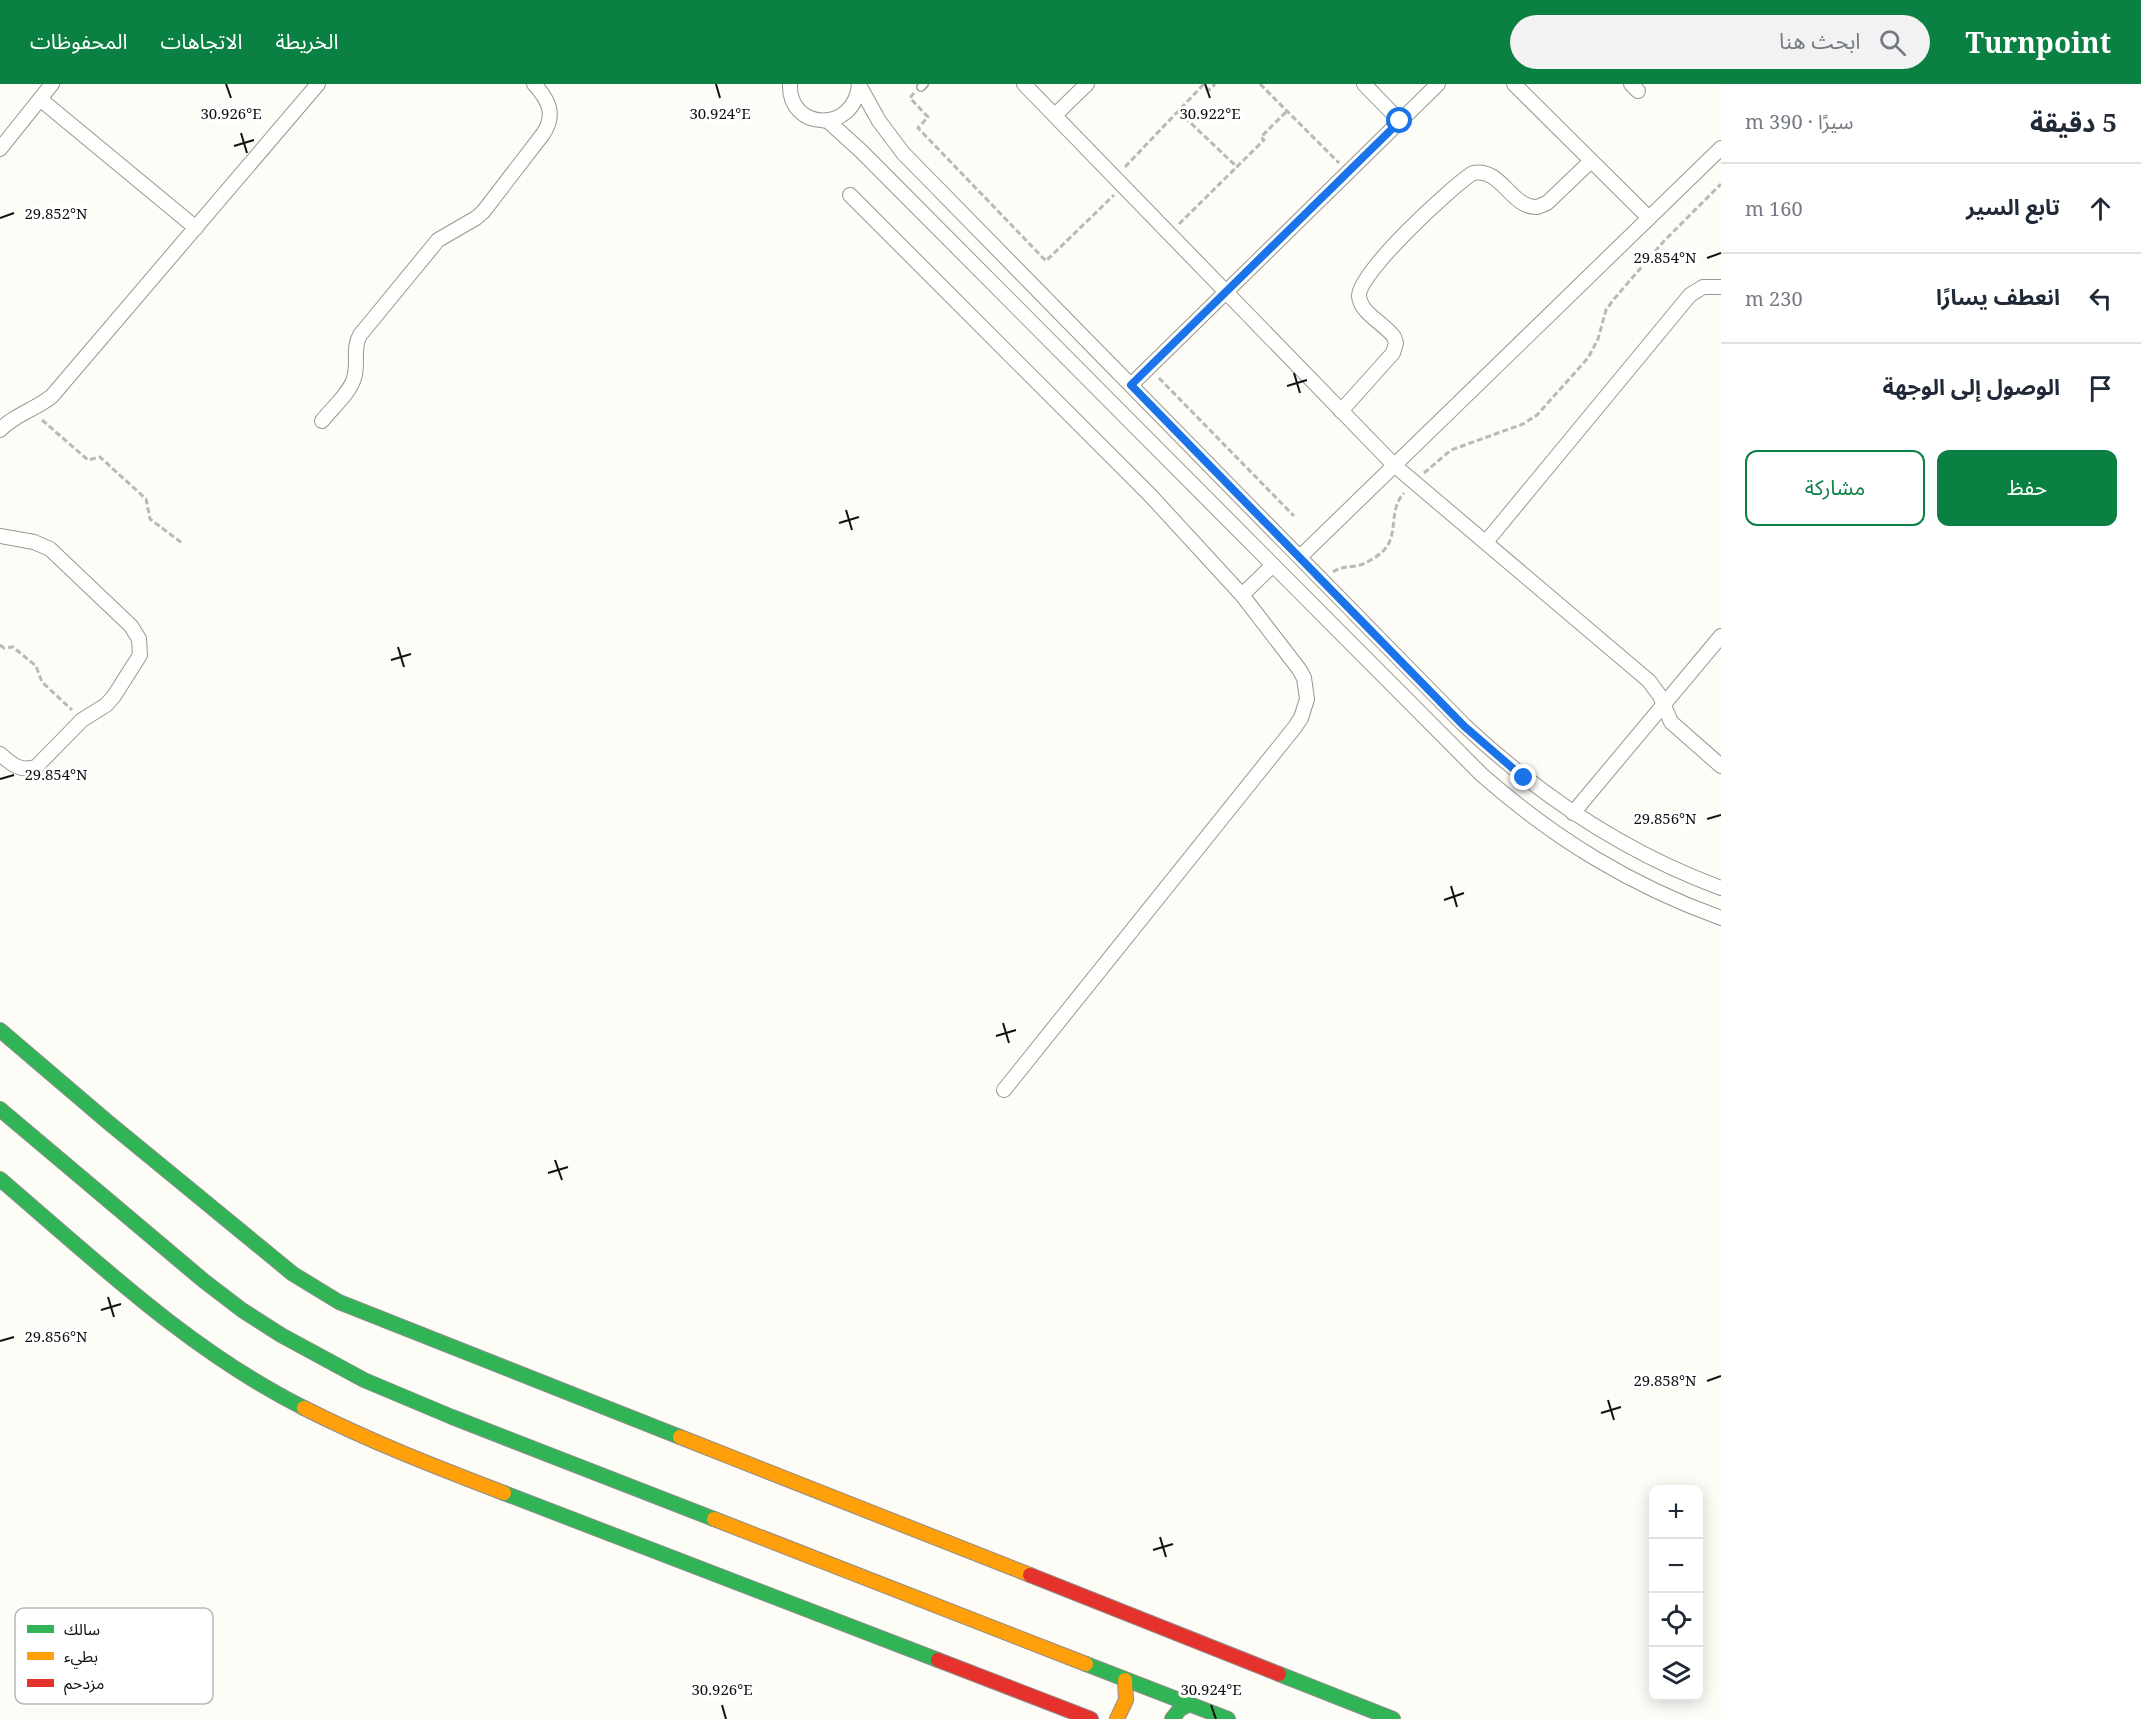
<!DOCTYPE html>
<html lang="ar">
<meta charset="utf-8">
<style>
:root{--surface:#fff;--page:#f2f2f3;--text:#1f2937;--muted:#747a83;--line:#e0e1e3;--accent:#0b8043}
body{margin:0;font-family:"Noto Serif","Noto Sans Arabic",serif;background:var(--page);color:var(--text);direction:rtl}
.controls{position:absolute;right:18px;bottom:18px;display:grid;overflow:hidden;border-radius:12px;box-shadow:0 3px 15px #0003}
.controls button{width:54px;height:54px;display:grid;place-items:center;padding:0;border:0;border-bottom:2px solid var(--line);background:var(--surface);color:var(--text);font:30px sans-serif}
.stop{position:absolute;width:18px;height:18px;margin:-14px;border:4px solid #1a73e8;border-radius:50%;background:#fff}
.stop.end{background:#1a73e8;border-color:#fff;box-shadow:0 2px 6px #0008}
.list{margin:0;padding:0;list-style:none}
h2{display:flex;justify-content:space-between;align-items:center;height:78px;margin:0;padding:0 24px;font-size:26px}
h2 small{font-size:20px;font-weight:400;color:var(--muted)}
.list li{display:grid;grid-template-columns:39px 1fr auto;gap:18px;align-items:center;box-sizing:border-box;height:90px;padding:0 24px;border-top:2px solid var(--line)}
.list b{display:block;font-size:22px;white-space:nowrap}
.list em{font-size:20px;font-style:normal;color:var(--muted)}
.actions{display:flex;gap:12px;padding:18px 24px}
.actions a{flex:1;padding:14px 0;border:2px solid var(--accent);border-radius:12px;text-align:center;font-size:21px;color:var(--accent)}
.actions .main{background:var(--accent);color:#fff}
.icon{flex:none;width:33px;height:33px;fill:none;stroke:currentColor;stroke-width:2;stroke-linecap:round;stroke-linejoin:round}
.map{position:relative;flex:none;width:1721px;height:1635px;overflow:hidden;direction:ltr}
header{display:flex;align-items:center;gap:36px;box-sizing:border-box;height:84px;padding:0 30px;background:var(--accent);color:#fff}
header strong{font-size:28px}
nav{display:flex;gap:33px;margin-inline-start:auto;font-size:21px}
.search{width:420px;height:54px;background:var(--page);display:flex;align-items:center;gap:15px;box-sizing:border-box;padding:0 21px;border-radius:33px;color:var(--muted);font-size:22px}
main{display:flex}
aside{flex:1;background:var(--surface)}
.map>svg:first-child{display:block}
</style>
<header>
<strong>Turnpoint</strong>
<div class="search"><svg class="icon" aria-label="search" viewBox="0 0 24 24"><circle cx="10" cy="10" r="6"/><path d="M15 15l6 6"/></svg>ابحث هنا</div>
<nav><a>الخريطة</a><a>الاتجاهات</a><a>المحفوظات</a></nav>
</header>
<main>
<aside>
<h2>5 دقيقة<small>سيرًا · 390 m</small></h2>
<ul class="list">
<li><svg class="icon" aria-label="ahead" viewBox="0 0 24 24"><path d="M12 20V5M6 11l6-6 6 6"/></svg><div><b>تابع السير</b></div><em>160 m</em></li>
<li><svg class="icon" aria-label="left" viewBox="0 0 24 24"><path d="M17 20v-9H6M10 6l-5 5 5 5"/></svg><div><b>انعطف يسارًا</b></div><em>230 m</em></li>
<li><svg class="icon" aria-label="arrive" viewBox="0 0 24 24"><path d="M6 21V4h12l-3 4 3 4H6"/></svg><div><b>الوصول إلى الوجهة</b></div></li>
</ul>
<div class="actions"><a class="main">حفظ</a><a>مشاركة</a></div>
</aside>
<div class="map">
<svg width="1721" height="1635" viewBox="0 0 1721 1635">
<rect width="100%" height="100%" fill="#fdfcf7"/>
<g fill="none" stroke-linecap="round" stroke-linejoin="round">
<!-- lane casing -->
<g stroke="#979795" stroke-width="10">
<polyline id="lane" points="921,3 924,0"/>
</g>
<!-- street casing -->
<g stroke="#979795" stroke-width="16">
<g id="street">
<path d="M790,0C788,47 855,50 859,0"/>
<polyline points="1024,0 1394,381 1649,597 1660,612 1671,638 1721,682"/>
<polyline points="1364,0 1400,37"/>
<polyline points="1514,0 1649,134"/>
<polyline points="1631,0 1638,7"/>
<path d="M859,1L879,37L903,69L1464,641C1540,712 1623,768 1721,804"/>
<polyline points="40,15 196,144"/>
<polyline points="1055,31 1087,0"/>
<path d="M828,37L861,67L1482,691C1555,755 1630,801 1721,834"/>
<polyline points="0,65 52,0"/>
<polyline points="850,111 1150,411 1242,511 1299,585 1304,594 1307,615 1301,634 1295,643 1004,1006"/>
<polyline points="1131,301 1438,0"/>
<path d="M1341,327L1393,269L1396,259L1394,253C1385,240 1360,229 1359,212C1358,189 1452,102 1473,89C1501,83 1511,124 1537,123L1547,119L1591,77"/>
<path d="M322,337C332,324 350,309 354,294C359,279 352,265 360,251L438,156L476,134L483,128L543,50C556,31 549,16 534,0"/>
<path d="M0,346C15,330 35,326 52,312L318,0"/>
<path d="M0,452L34,458L50,465L131,542L139,555L140,571L114,612L106,621L82,636L36,683C20,688 11,680 0,670"/>
<polyline points="1486,458 1690,211 1703,203 1721,203"/>
<polyline points="1300,473 1721,64"/>
<polyline points="1242,511 1273,481"/>
<polyline points="1573,729 1721,552"/>
</g>
</g>
<!-- fast casing -->
<g stroke="#8e8d8b" stroke-width="16">
<g id="fast">
<polyline points="0,946 109,1039 293,1190 339,1218 680,1353"/>
<polyline points="0,1025 204,1197 242,1226 281,1251 364,1296 452,1333 714,1435"/>
<path d="M0,1095C96,1177 190,1267 304,1324"/>
<polyline points="504,1409 938,1576"/>
<polyline points="1086,1580 1228,1635"/>
<polyline points="1279,1590 1393,1635"/>
<polyline points="1172,1635 1180,1625 1190,1620"/>
</g>
</g>
<!-- slow casing -->
<g stroke="#8e8d8b" stroke-width="16">
<g id="slow">
<path d="M304,1324C369,1357 436,1383 504,1409"/>
<polyline points="680,1353 1030,1491"/>
<polyline points="714,1435 1086,1580"/>
<polyline points="1117,1635 1126,1616 1125,1596"/>
</g>
</g>
<!-- jam casing -->
<g stroke="#8e8d8b" stroke-width="16">
<g id="jam">
<polyline points="1030,1491 1279,1590"/>
<polyline points="938,1576 1091,1635"/>
</g>
</g>
<!-- path -->
<g stroke="#b9b9b8" stroke-width="3" stroke-dasharray="6 3" stroke-linecap="butt">
<polyline points="1260,0 1339,79"/>
<polyline points="914,9 910,14 928,33 918,44 1046,177 1114,111"/>
<polyline points="1178,27 1237,83"/>
<polyline points="1125,83 1203,1 1209,6 1215,0"/>
<polyline points="1179,140 1264,56 1261,53 1287,27"/>
<polyline points="1159,294 1294,432"/>
<polyline points="42,336 88,376 100,373 146,415 150,435 182,459"/>
<polyline points="1424,389 1451,366 1523,340 1537,331 1588,274 1598,255 1606,226 1614,215 1664,157 1721,100"/>
<path d="M1333,488C1340,483 1347,483 1356,482C1366,480 1377,473 1384,466C1399,451 1388,426 1404,409"/>
<polyline points="0,561 4,564 13,563 36,582 42,598 72,626"/>
</g>
<!-- lane -->
<use href="#lane" stroke="#fffffe" stroke-width="7"/>
<!-- street -->
<use href="#street" stroke="#fffffe" stroke-width="14"/>
<!-- fast -->
<use href="#fast" stroke="#30b455" stroke-width="14"/>
<!-- slow -->
<use href="#slow" stroke="#ff9f0a" stroke-width="14"/>
<!-- jam -->
<use href="#jam" stroke="#e5322d" stroke-width="14"/>
</g>
<g fill="none" stroke-linecap="round" stroke-linejoin="round">
<!-- route -->
<polyline stroke="#1a73e8" stroke-width="8" points="1400,37 1131,301 1464,642 1524,694"/>
</g>
<!-- ticks -->
<path fill="none" stroke="#111" stroke-width="2" d="M226,0L231,14M716,0L720,14M1205,0L1210,14M241,49L247,69M234,62L254,56M0,134L14,129M1707,174L1721,169M1294,289L1300,309M1287,302L1307,296M846,426L852,446M839,439L859,433M398,563L404,583M391,576L411,570M0,695L14,691M1707,735L1721,731M1451,802L1457,823M1444,816L1464,809M1003,939L1009,959M996,952L1016,946M555,1076L562,1096M548,1089L568,1083M108,1213L114,1233M101,1226L121,1220M0,1257L14,1253M1707,1297L1721,1292M1608,1316L1614,1336M1601,1329L1621,1323M1160,1453L1166,1473M1153,1466L1173,1460M722,1621L726,1635M1211,1621L1216,1635"/>
<!-- legend -->
<rect x="15" y="1524" width="198" height="96" rx="9" fill="#fff" stroke="#b8b8b8" stroke-width="1.5"/>
<rect x="27" y="1541" width="27" height="8" fill="#30b455"/>
<rect x="27" y="1568" width="27" height="8" fill="#ff9f0a"/>
<rect x="27" y="1595" width="27" height="8" fill="#e5322d"/>
<g font-size="16" fill="#111">
<text x="64" y="1551">سالك</text>
<text x="64" y="1578">بطيء</text>
<text x="64" y="1605">مزدحم</text>
</g>
<g font-size="15" text-anchor="middle" fill="#111" stroke="#fff" stroke-width="6" stroke-linejoin="round" paint-order="stroke">
<text x="231" y="35">30.926°E</text>
<text x="720" y="35">30.924°E</text>
<text x="1210" y="35">30.922°E</text>
<text x="56" y="135">29.852°N</text>
<text x="1665" y="179">29.854°N</text>
<text x="56" y="696">29.854°N</text>
<text x="1665" y="740">29.856°N</text>
<text x="56" y="1258">29.856°N</text>
<text x="1665" y="1302">29.858°N</text>
<text x="722" y="1611">30.926°E</text>
<text x="1211" y="1611">30.924°E</text>
</g>
</svg>
<div class="controls">
<button>+</button>
<button>−</button>
<button><svg class="icon" aria-label="locate" viewBox="0 0 24 24"><circle cx="12" cy="12" r="6"/><path d="M12 2v4M12 18v4M2 12h4M18 12h4"/></svg></button>
<button><svg class="icon" aria-label="layers" viewBox="0 0 24 24"><path d="M12 4l9 5-9 5-9-5zM3 14l9 5 9-5"/></svg></button>
</div>
<div class="stop" style="left:1400px;top:37px"></div>
<div class="stop end" style="left:1524px;top:694px"></div>
</div>
</main>
